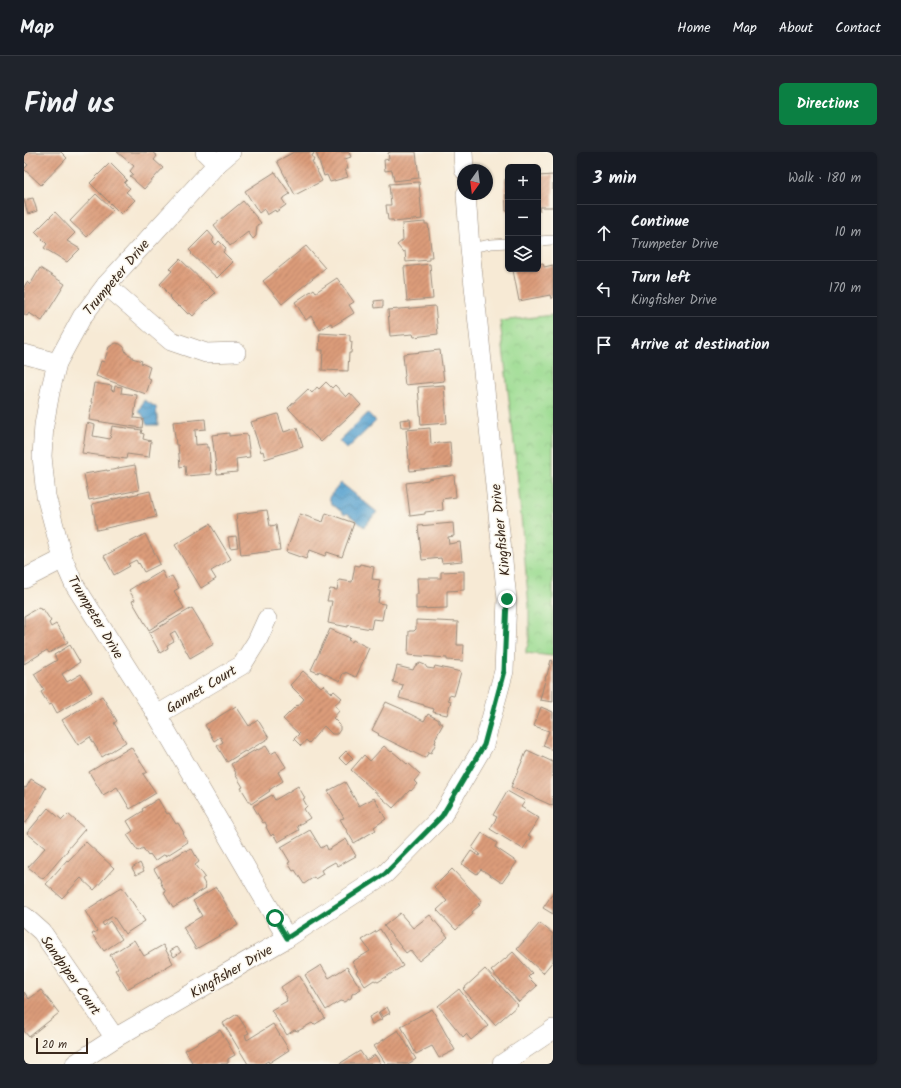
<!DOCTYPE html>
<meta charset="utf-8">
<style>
:root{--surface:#171b24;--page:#20242c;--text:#f1f3f6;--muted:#9ea1a6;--line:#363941;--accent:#0b8043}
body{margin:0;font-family:Kalam,sans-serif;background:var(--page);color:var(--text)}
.controls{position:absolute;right:12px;top:12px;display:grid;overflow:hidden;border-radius:6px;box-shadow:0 1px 3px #0004}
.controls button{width:36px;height:36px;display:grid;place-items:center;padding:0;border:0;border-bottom:1px solid var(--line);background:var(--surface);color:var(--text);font:20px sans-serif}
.compass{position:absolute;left:433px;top:12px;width:36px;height:36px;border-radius:50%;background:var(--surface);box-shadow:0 1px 3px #0004;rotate:194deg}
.scale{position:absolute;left:12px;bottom:10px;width:52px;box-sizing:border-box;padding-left:4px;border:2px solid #3b2a1e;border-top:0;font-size:11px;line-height:14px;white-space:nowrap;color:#3b2a1e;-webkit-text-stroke:3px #fbf7ec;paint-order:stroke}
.stop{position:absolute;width:12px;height:12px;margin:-9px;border:3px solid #0b8043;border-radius:50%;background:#fff}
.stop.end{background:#0b8043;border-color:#fff;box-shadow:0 1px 4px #0008}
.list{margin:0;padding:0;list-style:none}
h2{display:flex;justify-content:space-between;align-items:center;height:52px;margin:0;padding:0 16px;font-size:17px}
h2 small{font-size:13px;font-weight:400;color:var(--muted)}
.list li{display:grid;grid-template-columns:26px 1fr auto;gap:12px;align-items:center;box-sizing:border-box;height:56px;padding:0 16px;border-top:1px solid var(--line)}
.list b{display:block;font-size:15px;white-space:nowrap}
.list p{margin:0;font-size:13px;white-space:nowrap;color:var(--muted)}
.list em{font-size:13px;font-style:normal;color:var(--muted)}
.icon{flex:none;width:22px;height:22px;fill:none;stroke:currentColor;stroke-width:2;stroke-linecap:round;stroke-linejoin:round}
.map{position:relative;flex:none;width:529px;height:912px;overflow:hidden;border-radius:6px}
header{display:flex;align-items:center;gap:24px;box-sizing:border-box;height:56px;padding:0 20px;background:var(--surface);border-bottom:1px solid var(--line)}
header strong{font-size:19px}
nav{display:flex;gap:22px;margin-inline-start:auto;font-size:14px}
.intro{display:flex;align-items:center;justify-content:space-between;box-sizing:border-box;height:96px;padding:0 24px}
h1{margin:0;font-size:28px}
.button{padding:10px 18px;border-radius:6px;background:var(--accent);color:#fff;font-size:14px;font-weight:700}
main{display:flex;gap:24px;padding:0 24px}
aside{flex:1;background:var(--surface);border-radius:6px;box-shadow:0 1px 3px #0004}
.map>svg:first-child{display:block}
</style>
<header>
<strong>Map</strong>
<nav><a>Home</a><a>Map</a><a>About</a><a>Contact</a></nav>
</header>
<div class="intro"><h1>Find us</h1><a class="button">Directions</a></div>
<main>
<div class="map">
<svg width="529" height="912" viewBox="0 0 529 912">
<defs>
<pattern id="park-crowns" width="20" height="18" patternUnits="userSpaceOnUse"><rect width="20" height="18" fill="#9bdb91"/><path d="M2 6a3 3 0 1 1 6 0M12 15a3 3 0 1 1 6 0" fill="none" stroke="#86bc7d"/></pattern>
<pattern id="water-waves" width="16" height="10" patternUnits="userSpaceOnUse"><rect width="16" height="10" fill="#57a1cf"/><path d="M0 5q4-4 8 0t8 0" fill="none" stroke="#4983a7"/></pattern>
<pattern id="building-hatch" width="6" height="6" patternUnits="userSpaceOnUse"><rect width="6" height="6" fill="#dc9c7a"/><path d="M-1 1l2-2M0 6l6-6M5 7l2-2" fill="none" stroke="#b47f63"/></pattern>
</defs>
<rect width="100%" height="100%" fill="#fbf7ec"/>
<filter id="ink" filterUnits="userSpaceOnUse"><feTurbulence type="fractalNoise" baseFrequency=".025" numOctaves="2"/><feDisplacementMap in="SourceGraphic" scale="8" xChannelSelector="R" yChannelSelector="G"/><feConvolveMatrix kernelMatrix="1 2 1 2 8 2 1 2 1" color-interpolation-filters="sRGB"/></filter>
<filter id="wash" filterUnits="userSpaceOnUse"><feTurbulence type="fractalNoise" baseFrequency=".012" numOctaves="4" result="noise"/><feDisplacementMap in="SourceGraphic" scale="16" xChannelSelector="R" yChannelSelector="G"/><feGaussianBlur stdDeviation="0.9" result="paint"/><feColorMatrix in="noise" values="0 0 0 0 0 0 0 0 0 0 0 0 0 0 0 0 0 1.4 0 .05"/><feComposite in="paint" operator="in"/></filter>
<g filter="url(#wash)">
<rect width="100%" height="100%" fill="#f7ead5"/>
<!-- park -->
<polygon fill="url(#park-crowns)" stroke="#6b8258" points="529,163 529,504 502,501 502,497 504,493 505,487 505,456 493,318 476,169"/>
<!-- water -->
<g fill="url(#water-waves)" stroke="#496676">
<polygon points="120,248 132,255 134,273 123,273 118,262 114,260"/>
<polygon points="344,261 352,269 323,297 315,289"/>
<polygon points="317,331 353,360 340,375 323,361 321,363 307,351 305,345"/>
</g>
<g id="blocks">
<!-- building -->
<g fill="url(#building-hatch)">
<polygon points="0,0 37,0 43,6 17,33 0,17 4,13 0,9"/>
<polygon points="93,0 128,0 133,4 130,8 139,16 120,37 111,29 111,28 106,24 109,22 106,19 110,14"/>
<polygon points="270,0 289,0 290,2 288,3 290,8 288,9 298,29 271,43 253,9"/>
<polygon points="292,0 325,0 327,5 321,7 324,17 321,17 324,25 306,30 303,23 300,24"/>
<polygon points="367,0 392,0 395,26 370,29 368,18 361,19 360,8 365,7 364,1"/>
<polygon points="86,11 103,28 100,31 106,36 102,40 111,48 97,62 66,31"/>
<polygon points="251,20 266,42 258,47 262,53 252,60 251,58 243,63 240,57 235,61 221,39"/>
<polygon points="529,23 529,55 515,55 516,59 514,59 514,24"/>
<polygon points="481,27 484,27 484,59 482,59"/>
<polygon points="395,30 398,67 370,70 369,68 364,68 362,53 367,53 365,32"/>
<polygon points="72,42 89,58 63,85 46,69"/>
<polygon points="9,46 13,59 4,62 0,48"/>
<polygon points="219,49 237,71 233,73 232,84 229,87 224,80 206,94 190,73"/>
<polygon points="31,60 51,81 43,89 56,97 43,110 20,96 23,92 11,80"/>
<polygon points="401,70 401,72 404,72 408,105 405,105 405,108 382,110 381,99 379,100 373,93 379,88 378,72"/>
<polygon points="184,79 190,86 188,89 192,93 195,89 202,96 199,100 209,110 193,126 167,102 168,101 165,98"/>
<polygon points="282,94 301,116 258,152 239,129"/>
<polygon points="156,107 191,141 183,149 182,148 178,152 179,153 169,164 166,161 164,162 156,154 155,155 145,145 146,144 141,139 142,138 136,132 148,119 146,117"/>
<polygon points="519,111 520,115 529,113 529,146 527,146 526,143 495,149 489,118 514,117 514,112"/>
<polygon points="406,112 409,147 383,149 380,115"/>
<polygon points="16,116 41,132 18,169 5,161 3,164 0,162 0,135 3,130 6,133"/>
<polygon points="313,126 330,150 325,153 330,161 309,174 307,171 296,178 287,164 282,168 271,150 290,137 292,140"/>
<polygon points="359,148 359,155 351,156 350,149"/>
<polygon points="411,154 414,182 390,185 389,182 366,184 364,158"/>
<polygon points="296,181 326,183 326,189 328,190 327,201 325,201 324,219 298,218 299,198 295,198"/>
<polygon points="92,191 96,192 100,195 102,201 108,204 108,206 118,209 117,211 126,215 123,225 127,227 122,242 72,224 77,209 80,210 85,195"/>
<polygon points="416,198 420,229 381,233 380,225 381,224 379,202"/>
<polygon points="302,230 308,236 311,233 322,245 326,241 337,253 297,290 264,256 284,237 288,241 293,235 295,237"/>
<polygon points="70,231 88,234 87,238 90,239 91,234 98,235 97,241 113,243 110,266 119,267 118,276 65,268 68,250 67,250"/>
<polygon points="420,233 423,271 397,273 394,235"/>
<polygon points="254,262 260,280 273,276 279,295 241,307 239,299 237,300 227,270"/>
<polygon points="181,267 182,277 171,278 172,293 183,292 183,295 185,295 187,322 162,324 161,314 156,315 154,293 152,293 149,270"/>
<polygon points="386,267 387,275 377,275 376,268"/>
<polygon points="63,271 71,273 69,284 86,287 88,274 118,278 117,281 120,282 119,287 127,289 125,305 103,302 102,307 58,301"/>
<polygon points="406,276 407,292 426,290 428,315 386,319 382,278"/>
<polygon points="205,281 205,284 223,282 226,305 212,307 213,320 193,322 188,283"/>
<polygon points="111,313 115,338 65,348 60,322 83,318 83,319 94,317 94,316"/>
<polygon points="430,323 432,345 418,347 419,358 401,360 401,362 386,364 382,331 404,328 404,327"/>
<polygon points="126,339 132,365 73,378 68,352"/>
<polygon points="243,358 246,374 252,373 256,398 217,403 212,362"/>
<polygon points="302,361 330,371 318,405 303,400 301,404 285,398 282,407 262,400 276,362 299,370"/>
<polygon points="429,371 430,384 424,385 425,392 436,390 438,409 418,411 417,406 398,408 394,374"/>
<polygon points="186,372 207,407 187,419 192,427 177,436 151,393"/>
<polygon points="121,382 136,412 120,420 115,411 114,412 112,408 104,412 106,414 90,423 80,404"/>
<polygon points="212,384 214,395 206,396 204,385"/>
<polygon points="336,412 350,415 348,427 356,428 354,439 356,439 354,451 361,452 358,468 349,467 347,477 324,473 324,475 304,471 308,449 303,449 306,437 313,438 315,428 328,430 331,413 335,414"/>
<polygon points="138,419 142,427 148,424 155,436 150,439 160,456 125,478 108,449 111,448 105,438 118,430 118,431"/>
<polygon points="440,419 440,438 423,439 423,456 392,457 392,442 394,442 393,426 417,426 417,420"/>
<polygon points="15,455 17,458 19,457 27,469 25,471 27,475 32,472 44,490 25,501 23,498 0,512 0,464"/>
<polygon points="168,456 190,492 166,506 151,479 146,482 150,489 143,493 144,496 136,501 125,481"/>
<polygon points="392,468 434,470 433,493 440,493 439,509 423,508 423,506 384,503 385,479 390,479 392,477"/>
<polygon points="306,477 326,486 324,488 328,490 329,488 345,496 332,525 321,520 321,522 319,521 316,529 295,519 294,521 287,518"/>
<polygon points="46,493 56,510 38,522 43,530 57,522 68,540 33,561 28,552 25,553 17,540 20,538 10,522 33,508 30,503"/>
<polygon points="527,508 529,509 529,550 516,548 522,524 523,523"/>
<polygon points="396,511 401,513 403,516 410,517 411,514 437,520 430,544 425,543 424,548 427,549 423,563 409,560 410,557 400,554 400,553 375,546 379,533 369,530 373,514 389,518 391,514"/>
<polygon points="279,519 297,535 299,533 308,541 310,539 318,546 310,553 316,558 309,566 316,573 316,578 313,582 308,582 300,574 285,591 282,588 277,594 270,587 275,582 259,567 273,553 274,554 280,547 266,533"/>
<polygon points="78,544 93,569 90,571 102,590 78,605 66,585 54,593 38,568"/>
<polygon points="362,550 380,558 380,559 400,569 404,562 415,568 415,570 419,572 411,587 412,588 411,591 412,591 407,601 405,600 401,606 354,583 355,582 348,578"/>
<polygon points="212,554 225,574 234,568 245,586 222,600 221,599 203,610 193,594 199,590 196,585 190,589 181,573"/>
<polygon points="517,555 529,560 529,598 519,594 525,579 510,574"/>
<polygon points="242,594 247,602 252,599 262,615 254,620 259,629 245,638 246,639 227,652 217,636 219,635 211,622 212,621 207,612 233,597 234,598"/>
<polygon points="360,594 367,600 368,599 383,612 384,611 396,622 390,629 393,632 387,639 386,638 369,656 327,618 340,603 346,609"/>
<polygon points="107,595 123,620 119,622 132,641 106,657 93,635 79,643 65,620"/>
<polygon points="503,598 529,610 529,654 487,635"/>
<polygon points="322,599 329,606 322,613 315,606"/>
<polygon points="7,627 22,636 2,671 0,670 0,635 2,636"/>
<polygon points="321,630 335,654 350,646 362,667 350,675 352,678 330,691 316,667 320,666 304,639"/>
<polygon points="274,634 281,646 279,647 283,654 280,657 286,666 273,674 275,678 254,690 249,682 247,684 242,675 243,674 241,670 239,671 229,654 248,643 251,648"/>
<polygon points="483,639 501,649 497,655 515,666 504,683 507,685 499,697 466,677 473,665 469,663"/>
<polygon points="134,647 143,662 145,661 152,672 154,671 160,681 159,682 164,690 142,704 141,702 131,709 126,702 124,704 119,696 114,699 103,683 109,679 103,669 119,659 118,657"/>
<polygon points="24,656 38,668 44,662 61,677 43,698 44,698 19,727 4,715 21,696 3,681"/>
<polygon points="286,678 297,696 302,693 304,698 322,687 332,704 314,714 311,710 297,718 299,722 291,727 290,725 280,732 271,718 269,719 264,711 266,710 257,695"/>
<polygon points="458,681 473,691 471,695 493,710 478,731 457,717 453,722 438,712 447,699 455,704 456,702 448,696"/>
<polygon points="62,690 90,716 70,738 57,726 38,746 22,732 43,708 44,709"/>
<polygon points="168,697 175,710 171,713 175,719 176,718 181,725 178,727 182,734 181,735 182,736 149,756 140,741 142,740 136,730 137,729 130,717 162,698 163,699"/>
<polygon points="116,711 120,719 112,723 108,716"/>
<polygon points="428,717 458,749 454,752 456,753 448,760 449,762 432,778 413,758 423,749 410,735"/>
<polygon points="98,735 121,769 101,782 89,764 78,771 80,774 86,769 98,787 80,799 68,782 73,779 61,759"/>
<polygon points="192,735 214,773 172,797 159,775 178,764 169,749"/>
<polygon points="529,741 529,762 519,756"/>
<polygon points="376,761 389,776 406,763 424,785 395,809 386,798 382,801 360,774"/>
<polygon points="516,771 529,782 529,809 519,821 493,797"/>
<polygon points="356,777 379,814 354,830 350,828 341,834 332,820 334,819 328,810 346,799 338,788"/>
<polygon points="110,788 120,804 139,793 149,811 124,826 124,825 103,837 91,818 94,816 86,803"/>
<polygon points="153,795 157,800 150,805 146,799"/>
<polygon points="489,800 508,821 504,825 513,834 495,850 467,819"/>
<polygon points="297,813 305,826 323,815 337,837 328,842 327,846 320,850 316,849 302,858 281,823"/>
<polygon points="461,817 494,853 471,873 439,837"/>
<polygon points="275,823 301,866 290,873 288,871 274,879 270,878 263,883 247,858 263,849 262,847 263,846 257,835"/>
<polygon points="435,837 464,874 447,888 442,882 439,885 414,854"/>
<polygon points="17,838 35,861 5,885 0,879 0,840 5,847"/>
<polygon points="363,855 366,861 359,865 355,860"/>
<polygon points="408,857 431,898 415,906 408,894 392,902 377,874"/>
<polygon points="354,860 358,867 348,872 345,865"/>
<polygon points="213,862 225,881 221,883 223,888 249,872 265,898 245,911 244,909 239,912 224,912 199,871"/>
<polygon points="196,878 211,903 204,907 204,911 202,912 169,912 161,898"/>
<polygon points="374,878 392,907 384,912 362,912 350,894"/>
<polygon points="336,899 342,908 351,903 357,912 315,912"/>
</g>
</g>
</g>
<g filter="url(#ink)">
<use href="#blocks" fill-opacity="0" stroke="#998a7a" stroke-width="1"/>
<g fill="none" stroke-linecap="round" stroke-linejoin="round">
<!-- lane casing -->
<g stroke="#998a7a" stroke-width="10">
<g id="lane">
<polyline points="514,89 529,88"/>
<polyline points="446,96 467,92 484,91"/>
</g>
</g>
<!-- street casing -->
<g stroke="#998a7a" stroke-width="20">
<g id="street">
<polyline points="181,0 193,12"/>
<polyline points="207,0 193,12 82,133 58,165 33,211 26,240 20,273 18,304 22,344 39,407 50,432 133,563 263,786"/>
<polyline points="439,0 440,18"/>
<polyline points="82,133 147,189 182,201 212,200"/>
<polyline points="0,202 33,211"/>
<polyline points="0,427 39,407"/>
<polyline points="133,563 218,513 233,489 243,467"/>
<polyline points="0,764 18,780 91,886"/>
<polyline points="51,912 91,886 263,786 361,722 418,664 460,593 480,519 483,447 446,96 442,42"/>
<polyline points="478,912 527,879 529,877"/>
</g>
</g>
<!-- lane -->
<use href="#lane" stroke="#fff" stroke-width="9"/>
<!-- street -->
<use href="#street" stroke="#fff" stroke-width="19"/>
</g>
</g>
<g fill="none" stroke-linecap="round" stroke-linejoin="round" filter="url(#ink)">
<!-- route -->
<polyline stroke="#0b8043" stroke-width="5" points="251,766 263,786 361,722 418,664 460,593 480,519 483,447"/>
</g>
<g text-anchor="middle" stroke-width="3" stroke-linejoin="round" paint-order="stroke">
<!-- street labels -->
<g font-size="14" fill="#3b2a1e" stroke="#fbf7ec">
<text transform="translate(92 125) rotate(-50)" y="5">Trumpeter Drive</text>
<text transform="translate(476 378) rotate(-96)" y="5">Kingfisher Drive</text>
<text transform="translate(72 465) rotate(59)" y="5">Trumpeter Drive</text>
<text transform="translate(177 537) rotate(-31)" y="5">Gannet Court</text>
<text transform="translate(207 819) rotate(-30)" y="5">Kingfisher Drive</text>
<text transform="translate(47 823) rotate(55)" y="5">Sandpiper Court</text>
</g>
</g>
</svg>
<div class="controls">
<button>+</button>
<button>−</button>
<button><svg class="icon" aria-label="layers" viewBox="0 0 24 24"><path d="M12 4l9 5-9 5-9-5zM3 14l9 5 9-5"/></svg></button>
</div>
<svg class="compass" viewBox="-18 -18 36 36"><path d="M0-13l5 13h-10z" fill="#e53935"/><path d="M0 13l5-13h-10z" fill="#9ea1a6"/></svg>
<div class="scale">20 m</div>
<div class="stop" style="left:251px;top:766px"></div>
<div class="stop end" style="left:483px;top:447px"></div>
</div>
<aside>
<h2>3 min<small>Walk · 180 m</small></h2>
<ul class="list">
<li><svg class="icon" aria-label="ahead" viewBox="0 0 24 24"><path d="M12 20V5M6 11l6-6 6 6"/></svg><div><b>Continue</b><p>Trumpeter Drive</p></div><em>10 m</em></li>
<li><svg class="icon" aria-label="left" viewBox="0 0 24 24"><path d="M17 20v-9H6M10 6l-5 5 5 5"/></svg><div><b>Turn left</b><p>Kingfisher Drive</p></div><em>170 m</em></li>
<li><svg class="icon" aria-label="arrive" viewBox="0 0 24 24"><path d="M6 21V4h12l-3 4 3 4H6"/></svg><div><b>Arrive at destination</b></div></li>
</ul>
</aside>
</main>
